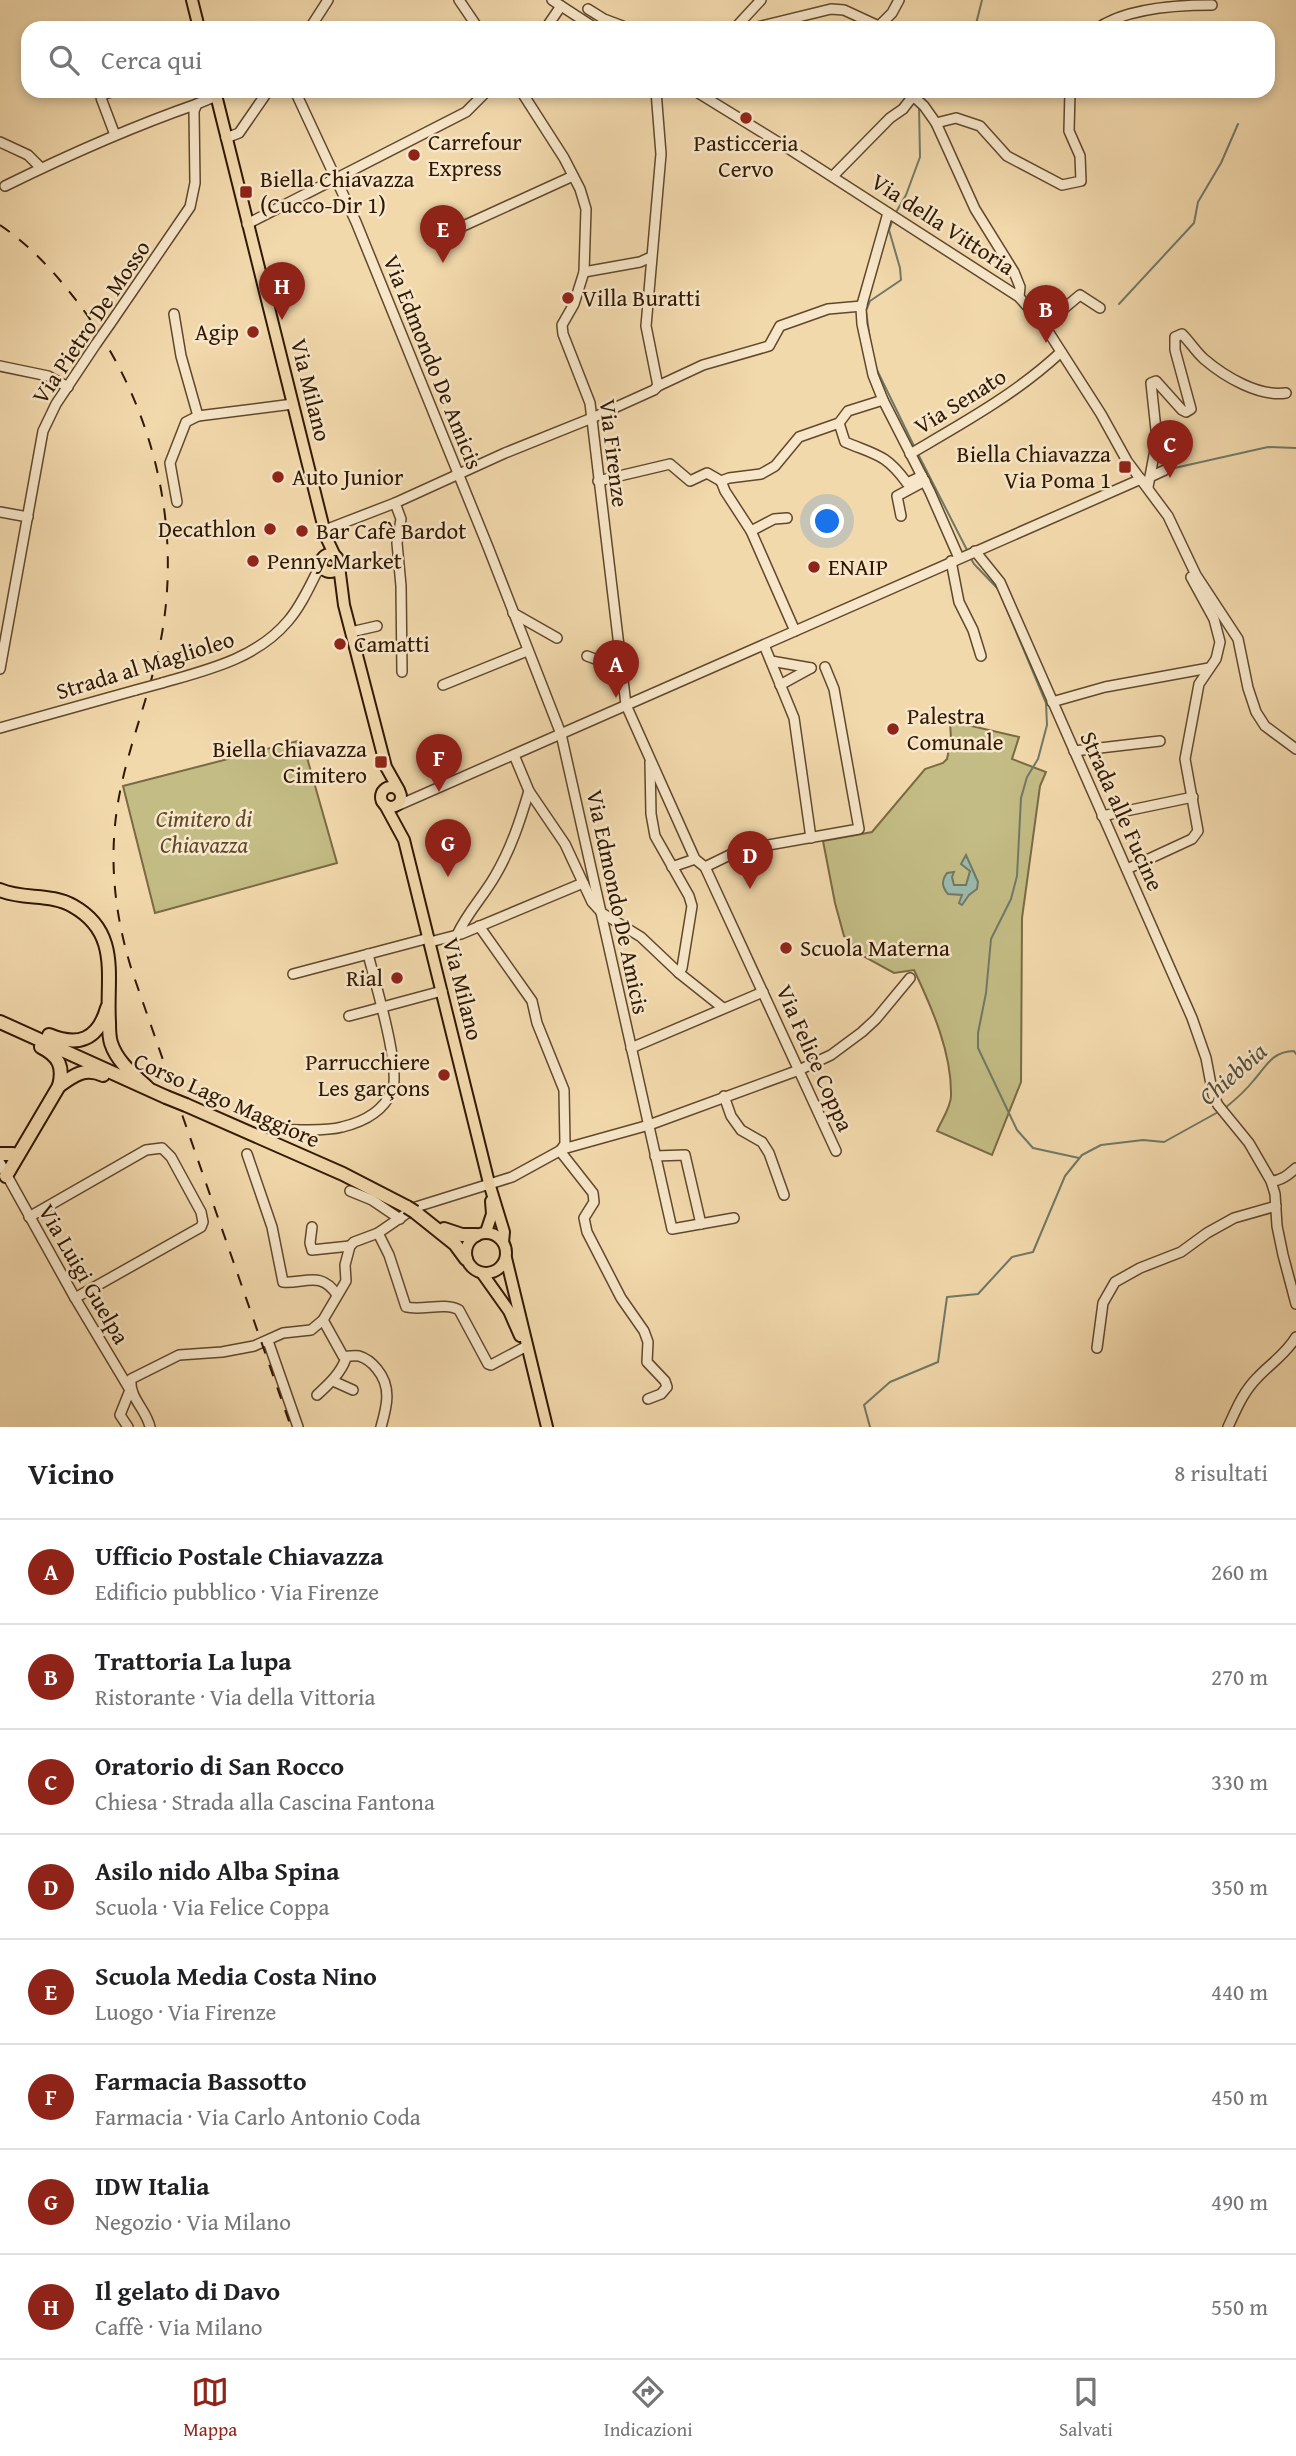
<!DOCTYPE html>
<html lang="it">
<meta charset="utf-8">
<style>
:root{--surface:#fff;--page:#f6f6f6;--text:#202124;--muted:#757577;--line:#e0e0e0;--accent:#8f2418}
body{margin:0;font-family:"Gentium Book Plus",serif;background:var(--page);color:var(--text)}
.you{position:absolute;left:828px;top:522px;width:24px;height:24px;margin:-18px;border:5px solid #fff;border-radius:50%;background:#1a73e8;box-shadow:0 0 0 10px #1a73e833}
.badge{display:grid;place-items:center;width:46px;height:46px;border-radius:50%;background:var(--accent);color:#fff;font-size:23px;font-weight:700}
.pin{position:absolute;translate:-50% -58px;filter:drop-shadow(0 2px 4px #0008)}
.pin::after{content:'';position:absolute;top:37px;width:24px;height:21px;background:inherit;clip-path:polygon(0 0,100% 0,50% 100%)}
.list{margin:0;padding:0;list-style:none}
h2{display:flex;justify-content:space-between;align-items:center;height:91px;margin:0;padding:0 28px;font-size:30px}
h2 small{font-size:23px;font-weight:400;color:var(--muted)}
.list li{display:grid;grid-template-columns:46px 1fr auto;gap:21px;align-items:center;box-sizing:border-box;height:105px;padding:0 28px;border-top:2px solid var(--line)}
.list b{display:block;font-size:26px;white-space:nowrap}
.list p{margin:0;font-size:23px;white-space:nowrap;color:var(--muted)}
.list em{font-size:23px;font-style:normal;color:var(--muted)}
.icon{flex:none;width:38px;height:38px;fill:none;stroke:currentColor;stroke-width:2;stroke-linecap:round;stroke-linejoin:round}
.map{position:relative;flex:none;width:1296px;height:1427px;overflow:hidden}
.search{position:absolute;background:var(--surface);box-shadow:0 4px 10px #0003;left:21px;right:21px;top:21px;height:77px;display:flex;align-items:center;gap:18px;box-sizing:border-box;padding:0 24px;border-radius:21px;color:var(--muted);font-size:26px}
.sheet{height:931px;background:var(--surface)}
nav{display:flex;justify-content:space-around;align-items:center;box-sizing:border-box;height:98px;border-top:2px solid var(--line);background:var(--surface);font-size:19px;color:var(--muted)}
nav a{display:grid;justify-items:center;gap:4px}
nav .on{color:var(--accent)}
.map>svg:first-child{display:block}
</style>
<div class="map">
<svg width="1296" height="1427" viewBox="0 0 1296 1427">
<rect width="100%" height="100%" fill="#f2d9ac"/>
<filter id="stains"><feTurbulence type="fractalNoise" baseFrequency=".00286" numOctaves="4"/><feColorMatrix values="0 0 0 0 .2 0 0 0 0 .09 0 0 0 0 .02 0 0 0 .5 -.17"/></filter>
<radialGradient id="worn" r=".72"><stop offset=".6" stop-color="#630" stop-opacity="0"/><stop offset="1" stop-color="#630" stop-opacity=".3"/></radialGradient>
<!-- green -->
<g fill="#c3bc84" stroke="#7a6a43" stroke-width="2">
<path d="M950,721L1019,737L1012,759L1046,772L1040,786L1022,918L1021,1082L992,1155L937,1131C941,1121 951,1107 951,1096C952,1053 932,1008 914,970L894,973L863,956L844,936L835,903L823,841L872,832L925,769L943,763L947,759L951,739Z"/>
<polygon points="302,740 337,863 155,913 123,786"/>
</g>
<!-- water -->
<path fill="#9bbaab" stroke="#707967" stroke-width="2" d="M966,855L978,882L977,889L969,895L962,905L959,903L962,895L948,894C942,887 941,881 947,873L954,872L952,877L954,885H966L970,871L961,864Z"/>
<g fill="none" stroke-linecap="round" stroke-linejoin="round">
<!-- stream -->
<g stroke="#707967" stroke-width="2">
<polyline points="975,28 982,0"/>
<polyline points="895,214 906,195 920,157 919,106"/>
<polyline points="1119,304 1194,223 1198,202 1221,163 1238,124"/>
<polyline points="871,347 866,311 870,301 901,280 900,268 889,230 893,219"/>
<polyline points="875,366 914,446"/>
<polyline points="918,454 968,552"/>
<polyline points="1170,469 1268,447 1296,448"/>
<polyline points="970,557 974,564 999,590"/>
<polyline points="1002,598 1046,703 1047,725 1038,759 1027,777 1021,798 1017,876 1011,899 991,939 986,993 978,1033 978,1048 1017,1130 1033,1148 1079,1158"/>
<path d="M1225,1108C1235,1100 1246,1090 1254,1080C1266,1066 1273,1051 1294,1051L1296,1054"/>
<polyline points="870,1427 864,1405 890,1382 938,1362 947,1297 978,1294 1012,1257 1033,1252 1065,1176 1082,1155 1101,1145 1143,1140 1164,1142 1220,1111"/>
</g>
<!-- minor casing -->
<g stroke="#60482c" stroke-width="12">
<g id="minor">
<polyline points="459,0 478,28"/>
<polyline points="552,0 595,28"/>
<polyline points="588,9 604,19 628,28"/>
<polyline points="880,25 892,13 899,0"/>
<polyline points="310,28 328,0"/>
<polyline points="546,28 561,6"/>
<polyline points="735,28 761,0"/>
<polyline points="753,28 831,9 844,10 883,28"/>
<path d="M1098,28C1127,8 1178,5 1212,5"/>
<polyline points="295,91 356,222 488,547 561,734 672,1229 734,1218"/>
<polyline points="521,91 564,158 580,189 586,209 584,272 574,304 562,325 563,334 590,403 626,705 695,859 705,867 836,1151"/>
<polyline points="656,91 661,154 646,326 658,386 703,365 769,346 780,326 828,309 862,306"/>
<polyline points="695,91 786,147 1019,297 1044,325 1101,414 1127,461 1168,516 1196,575 1238,639 1248,688 1256,712 1265,726 1296,749"/>
<polyline points="912,91 913,96 924,106 936,123 975,209 1014,272 1020,287 1019,297"/>
<polyline points="936,123 956,118 980,126 1007,156 1062,185 1081,181 1080,156 1069,131 1070,91"/>
<polyline points="115,135 101,98 104,94 116,91"/>
<polyline points="226,138 239,133 268,91"/>
<polyline points="0,142 28,155 41,168"/>
<polyline points="833,176 890,118 903,109 913,96"/>
<path d="M5,186C68,155 131,127 197,104"/>
<polyline points="888,213 861,308 862,324 873,375 883,400 930,492 959,558"/>
<polyline points="247,224 466,112 487,91"/>
<polyline points="461,227 573,176"/>
<polyline points="584,272 640,262 651,257"/>
<polyline points="174,314 181,356 198,416 293,404"/>
<polyline points="110,324 190,207 195,183 194,111 197,104 216,96"/>
<polyline points="1044,325 1080,295 1100,308"/>
<polyline points="0,366 48,376 68,387"/>
<path d="M839,423L845,442C876,455 886,454 907,483L922,476"/>
<path d="M910,454C963,423 1016,394 1061,352"/>
<polyline points="1150,477 1165,470"/>
<polyline points="598,481 670,464 690,481 707,473 721,481"/>
<polyline points="721,481 729,478 761,474 775,466 799,437 839,423 848,411 883,400"/>
<polyline points="721,481 725,491 751,531 795,631"/>
<path d="M1148,487L1157,439L1151,383L1156,381L1182,410L1186,412L1191,409L1175,350V337L1182,334C1190,342 1196,352 1204,359C1225,377 1259,397 1286,393"/>
<polyline points="177,502 170,463 186,422 198,416"/>
<polyline points="395,503 401,519 397,543 401,586 402,672"/>
<polyline points="0,512 28,517"/>
<polyline points="901,516 897,496 925,481"/>
<polyline points="325,530 395,503 505,453 592,418 654,390 658,386"/>
<polyline points="751,531 774,519 787,518"/>
<polyline points="975,551 1000,582 1192,1018 1206,1058 1213,1095 1218,1105 1249,1143 1271,1181 1275,1194 1277,1226 1283,1255 1296,1304"/>
<polyline points="951,561 959,602 973,630 981,656"/>
<polyline points="513,613 557,638"/>
<polyline points="351,632 377,626"/>
<polyline points="764,645 794,718 811,838"/>
<polyline points="587,656 595,659 621,656"/>
<polyline points="771,661 811,668"/>
<polyline points="0,669 43,431 56,404 96,344"/>
<path d="M162,683C207,670 256,659 288,621C302,605 311,583 321,564"/>
<polyline points="443,685 527,651"/>
<polyline points="780,685 811,668"/>
<polyline points="1052,702 1105,687 1209,668"/>
<polyline points="0,728 136,690"/>
<polyline points="1074,751 1160,741"/>
<polyline points="514,755 529,791 565,844 592,902 602,913 641,937 679,973 723,1008"/>
<polyline points="650,762 651,814 655,836 689,896 692,906 682,968 679,973"/>
<polyline points="399,805 1141,479"/>
<polyline points="1102,816 1193,797"/>
<polyline points="672,867 695,859"/>
<polyline points="705,867 740,850 859,829 834,689 825,667"/>
<polyline points="1127,869 1192,839 1198,831 1185,759 1199,684 1216,659 1220,642 1214,619 1191,577"/>
<polyline points="479,926 532,1001 537,1023 564,1090 565,1144 560,1151 593,1193 594,1202 584,1218 587,1232 621,1298 644,1331 648,1342 647,1362 665,1381 667,1387 661,1394 648,1399"/>
<path d="M457,935C467,913 483,897 495,876C511,849 520,821 529,791"/>
<polyline points="430,942 461,934 583,883"/>
<polyline points="293,974 429,938"/>
<polyline points="349,1016 442,991"/>
<polyline points="631,1048 763,992"/>
<polyline points="724,1096 731,1116 741,1130 762,1142 769,1153 784,1195"/>
<path d="M282,1130C301,1129 324,1132 342,1127C363,1122 383,1112 392,1091C402,1071 374,979 368,954"/>
<path d="M247,1154L272,1227L283,1282C304,1284 321,1270 337,1295"/>
<polyline points="655,1156 685,1155 701,1224"/>
<polyline points="0,1163 75,1298 130,1390 120,1415 128,1427"/>
<path d="M1271,1181C1281,1181 1288,1175 1296,1168"/>
<polyline points="350,1191 372,1200 400,1219"/>
<polyline points="29,1217 146,1150 162,1148 171,1157 201,1212 203,1222 201,1227 75,1298"/>
<polyline points="312,1227 310,1243 312,1250 350,1246"/>
<path d="M378,1233L389,1255L406,1307C422,1311 445,1302 459,1310L488,1364L491,1365L525,1347"/>
<path d="M323,1320L343,1356C348,1357 353,1355 359,1356C366,1358 373,1364 377,1369C392,1387 387,1406 381,1427"/>
<polyline points="268,1341 298,1427"/>
<polyline points="1097,1348 1103,1303 1115,1282 1140,1268 1181,1252 1207,1233 1234,1218 1276,1206"/>
<polyline points="333,1381 353,1390"/>
<path d="M317,1395C329,1384 341,1373 346,1358"/>
<path d="M150,1427C146,1409 129,1398 131,1379L179,1355L222,1352L254,1346L283,1333L311,1330L323,1320L346,1281L345,1265L350,1246L354,1242L378,1233L416,1207L512,1177L563,1149L649,1125L799,1070L831,1055L862,1032L876,1019L910,978"/>
<path d="M1228,1427C1236,1410 1243,1392 1257,1378C1270,1364 1286,1354 1296,1337"/>
</g>
</g>
<!-- major casing -->
<g stroke="#301802" stroke-width="14">
<g id="major">
<polyline points="192,0 199,28"/>
<polyline points="215,91 326,537 335,556"/>
<circle cx="330" cy="563" r="9"/>
<polyline points="339,566 344,605 386,767 399,790"/>
<circle cx="391" cy="797" r="10"/>
<polyline points="385,805 404,840 489,1183 504,1232 503,1242"/>
<polyline points="486,1232 492,1214 491,1201"/>
<circle cx="486" cy="1253" r="20"/>
<polyline points="506,1258 547,1427"/>
<polyline points="482,1273 509,1311 520,1336"/>
</g>
</g>
<!-- highway casing -->
<g stroke="#301802" stroke-width="16">
<g id="highway">
<path d="M0,890C23,900 51,893 73,906C121,933 106,977 109,1022C109,1028 109,1037 111,1043C117,1062 134,1075 148,1088"/>
<polyline points="0,1022 166,1097"/>
<path d="M49,1035C78,1047 98,1040 107,1008"/>
<path d="M59,1086C74,1075 85,1067 103,1075"/>
<polyline points="186,1105 343,1174 407,1207"/>
<polyline points="0,1154 13,1154"/>
<path d="M6,1176L59,1086C64,1067 59,1056 41,1047"/>
<polyline points="415,1212 455,1244 466,1259"/>
<polyline points="444,1229 462,1235 476,1235"/>
</g>
</g>
<!-- minor -->
<use href="#minor" stroke="#f7e6c9" stroke-width="9"/>
<!-- major -->
<use href="#major" stroke="#f2d9ac" stroke-width="10"/>
<!-- highway -->
<use href="#highway" stroke="#f2d9ac" stroke-width="12"/>
<!-- rail -->
<path stroke="#301802" stroke-width="2" stroke-dasharray="12 12" stroke-linecap="butt" d="M0,225C31,246 57,275 79,304C151,399 183,521 161,639C152,686 134,731 123,778C107,844 112,907 132,971L291,1427"/>
<!-- minor-bridge casing -->
<g stroke="#60482c" stroke-width="12" stroke-linecap="butt">
<g id="minor-bridge">
<polyline points="96,344 110,324"/>
<polyline points="136,690 162,683"/>
</g>
</g>
<!-- highway-bridge casing -->
<g stroke="#301802" stroke-width="16" stroke-linecap="butt">
<g id="highway-bridge">
<polyline points="166,1097 186,1105"/>
<polyline points="407,1207 415,1212"/>
</g>
</g>
<!-- minor-bridge -->
<use href="#minor-bridge" stroke="#f7e6c9" stroke-width="9"/>
<!-- highway-bridge -->
<use href="#highway-bridge" stroke="#f2d9ac" stroke-width="12"/>
</g>
<!-- markers -->
<g fill="#8f2418" stroke="#f7e6c9" stroke-width="2.5">
<circle cx="746" cy="118" r="7"/>
<circle cx="414" cy="155" r="7"/>
<rect x="239" y="185" width="14" height="14" rx="3.5"/>
<circle cx="568" cy="298" r="7"/>
<circle cx="253" cy="332" r="7"/>
<rect x="1118" y="460" width="14" height="14" rx="3.5"/>
<circle cx="278" cy="477" r="7"/>
<circle cx="270" cy="529" r="7"/>
<circle cx="302" cy="531" r="7"/>
<circle cx="253" cy="561" r="7"/>
<circle cx="814" cy="567" r="7"/>
<circle cx="340" cy="644" r="7"/>
<circle cx="893" cy="729" r="7"/>
<rect x="374" y="755" width="14" height="14" rx="3.5"/>
<circle cx="786" cy="948" r="7"/>
<circle cx="397" cy="978" r="7"/>
<circle cx="444" cy="1075" r="7"/>
</g>
<g text-anchor="middle" stroke-width="5" stroke-linejoin="round" paint-order="stroke">
<!-- poi labels -->
<g font-size="23" fill="#301802" stroke="#f7e6c9" text-anchor="start">
<text x="428" y="150">Carrefour<tspan x="428" dy="26">Express</tspan></text>
<text x="746" y="151" text-anchor="middle">Pasticceria<tspan x="746" dy="26">Cervo</tspan></text>
<text x="260" y="187">Biella Chiavazza<tspan x="260" dy="26">(Cucco-Dir 1)</tspan></text>
<text x="582" y="306">Villa Buratti</text>
<text x="239" y="340" text-anchor="end">Agip</text>
<text x="1111" y="462" text-anchor="end">Biella Chiavazza<tspan x="1111" dy="26">Via Poma 1</tspan></text>
<text x="292" y="485">Auto Junior</text>
<text x="256" y="537" text-anchor="end">Decathlon</text>
<text x="316" y="539">Bar Cafè Bardot</text>
<text x="267" y="569">Penny Market</text>
<text x="828" y="575">ENAIP</text>
<text x="354" y="652">Camatti</text>
<text x="907" y="724">Palestra<tspan x="907" dy="26">Comunale</tspan></text>
<text x="367" y="757" text-anchor="end">Biella Chiavazza<tspan x="367" dy="26">Cimitero</tspan></text>
<text x="800" y="956">Scuola Materna</text>
<text x="383" y="986" text-anchor="end">Rial</text>
<text x="430" y="1070" text-anchor="end">Parrucchiere<tspan x="430" dy="26">Les garçons</tspan></text>
</g>
<!-- street labels -->
<g font-size="23" fill="#301802" stroke="#f7e6c9">
<text transform="translate(943 224) rotate(33)" y="8">Via della Vittoria</text>
<text transform="translate(91 322) rotate(-56)" y="8">Via Pietro De Mosso</text>
<text transform="translate(433 362) rotate(68)" y="8">Via Edmondo De Amicis</text>
<text transform="translate(311 390) rotate(76)" y="8">Via Milano</text>
<text transform="translate(960 401) rotate(-32)" y="8">Via Senato</text>
<text transform="translate(614 453) rotate(83)" y="8">Via Firenze</text>
<text transform="translate(145 665) rotate(-17)" y="8">Strada al Maglioleo</text>
<text transform="translate(1122 811) rotate(66)" y="8">Strada alle Fucine</text>
<text transform="translate(618 902) rotate(78)" y="8">Via Edmondo De Amicis</text>
<text transform="translate(463 989) rotate(76)" y="8">Via Milano</text>
<text transform="translate(815 1058) rotate(66)" y="8">Via Felice Coppa</text>
<text transform="translate(227 1100) rotate(24)" y="8">Corso Lago Maggiore</text>
<text transform="translate(84 1274) rotate(60)" y="8">Via Luigi Guelpa</text>
</g>
<!-- park labels -->
<g font-size="23" font-style="italic" fill="#5c4929" stroke="#f7e6c9">
<text x="204" y="827">Cimitero di<tspan x="204" dy="26">Chiavazza</tspan></text>
</g>
<!-- water labels -->
<g font-size="24" font-style="italic" fill="#55513d" stroke="#f7e6c9">
<text transform="translate(1233 1074) rotate(-41)" y="8">Chiebbia</text>
</g>
</g>
<rect width="100%" height="100%" filter="url(#stains)"/>
<rect width="100%" height="100%" fill="url(#worn)"/>
</svg>
<div class="you"></div>
<div class="pin badge" style="left:616px;top:698px">A</div>
<div class="pin badge" style="left:1046px;top:343px">B</div>
<div class="pin badge" style="left:1170px;top:478px">C</div>
<div class="pin badge" style="left:750px;top:889px">D</div>
<div class="pin badge" style="left:443px;top:263px">E</div>
<div class="pin badge" style="left:439px;top:792px">F</div>
<div class="pin badge" style="left:448px;top:877px">G</div>
<div class="pin badge" style="left:282px;top:320px">H</div>
<div class="search"><svg class="icon" aria-label="search" viewBox="0 0 24 24"><circle cx="10" cy="10" r="6"/><path d="M15 15l6 6"/></svg>Cerca qui</div>
</div>
<section class="sheet">
<h2>Vicino<small>8 risultati</small></h2>
<ul class="list">
<li><span class="badge">A</span><div><b>Ufficio Postale Chiavazza</b><p>Edificio pubblico · Via Firenze</p></div><em>260 m</em></li>
<li><span class="badge">B</span><div><b>Trattoria La lupa</b><p>Ristorante · Via della Vittoria</p></div><em>270 m</em></li>
<li><span class="badge">C</span><div><b>Oratorio di San Rocco</b><p>Chiesa · Strada alla Cascina Fantona</p></div><em>330 m</em></li>
<li><span class="badge">D</span><div><b>Asilo nido Alba Spina</b><p>Scuola · Via Felice Coppa</p></div><em>350 m</em></li>
<li><span class="badge">E</span><div><b>Scuola Media Costa Nino</b><p>Luogo · Via Firenze</p></div><em>440 m</em></li>
<li><span class="badge">F</span><div><b>Farmacia Bassotto</b><p>Farmacia · Via Carlo Antonio Coda</p></div><em>450 m</em></li>
<li><span class="badge">G</span><div><b>IDW Italia</b><p>Negozio · Via Milano</p></div><em>490 m</em></li>
<li><span class="badge">H</span><div><b>Il gelato di Davo</b><p>Caffè · Via Milano</p></div><em>550 m</em></li>
</ul>
</section>
<nav>
<a class="on"><svg class="icon" aria-label="map" viewBox="0 0 24 24"><path d="M3 6l6-2 6 2 6-2v14l-6 2-6-2-6 2zM9 4v14M15 6v14"/></svg>Mappa</a>
<a><svg class="icon" aria-label="directions" viewBox="0 0 24 24"><path d="M12 3l9 9-9 9-9-9zM9 14v-3h6M13 9l2 2-2 2"/></svg>Indicazioni</a>
<a><svg class="icon" aria-label="saved" viewBox="0 0 24 24"><path d="M7 4h10v16l-5-4-5 4z"/></svg>Salvati</a>
</nav>
